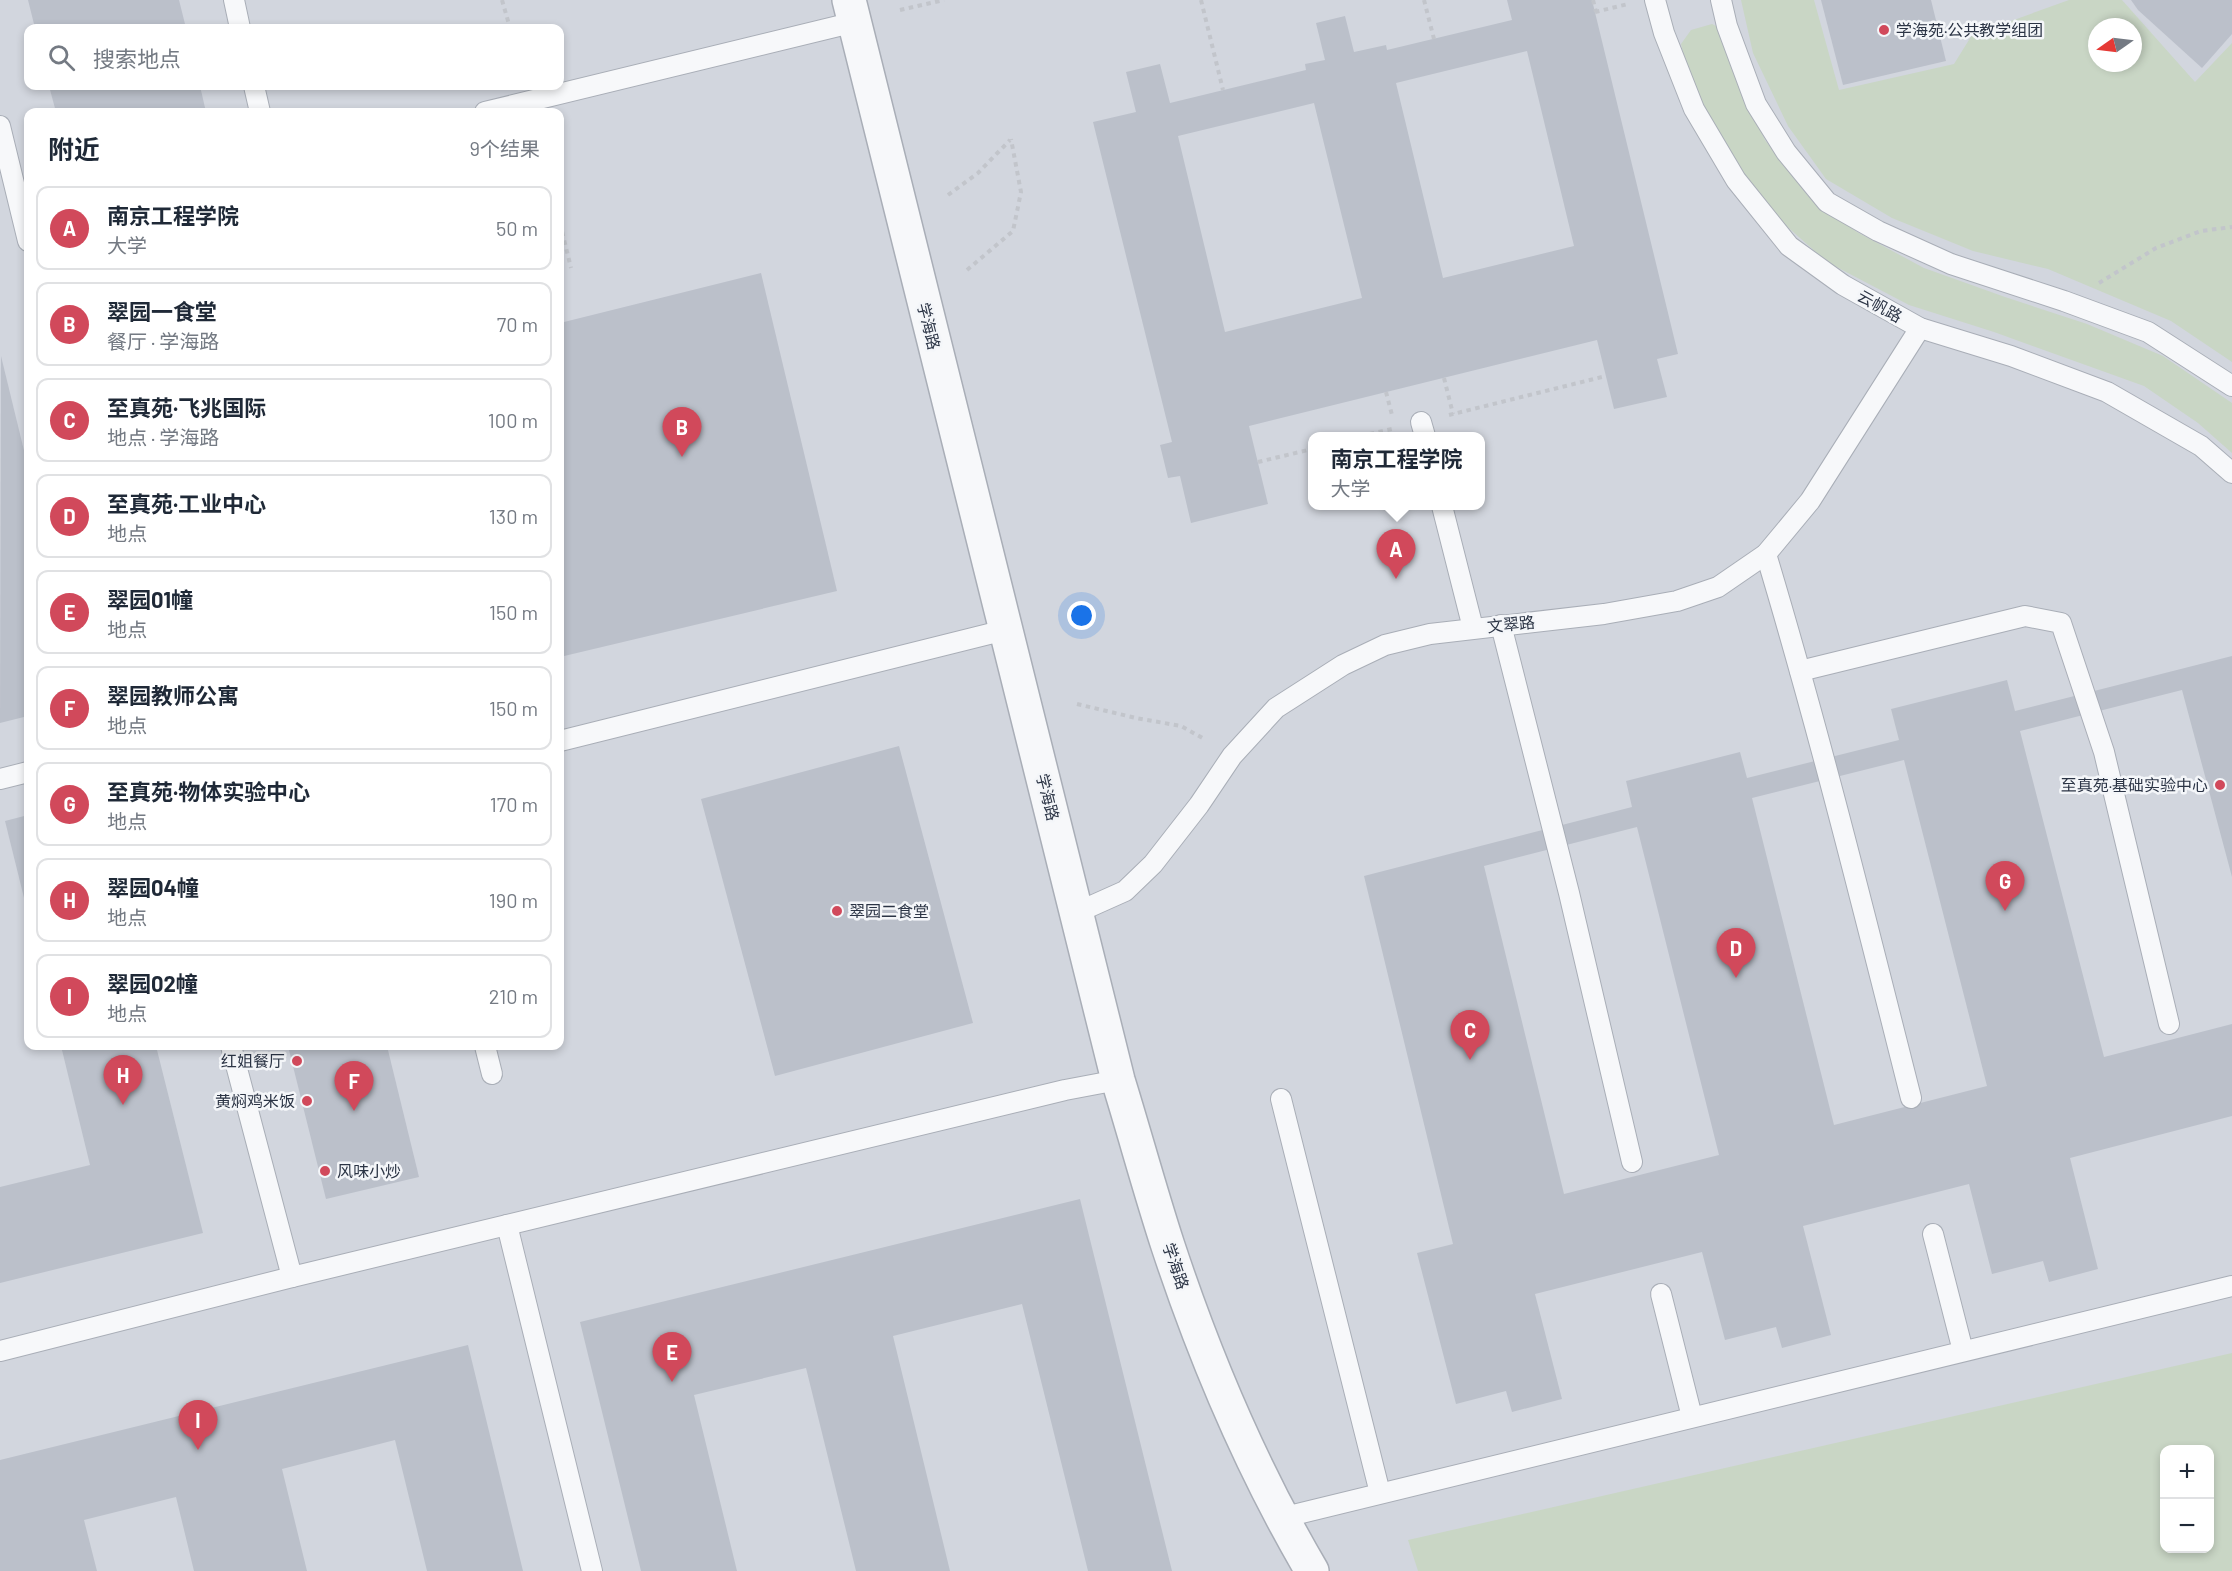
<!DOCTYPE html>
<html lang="zh">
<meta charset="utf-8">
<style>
:root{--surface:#fff;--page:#f6f6f7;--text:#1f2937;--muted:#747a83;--line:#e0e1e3;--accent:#d1495b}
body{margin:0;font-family:Barlow,"Noto Sans SC",sans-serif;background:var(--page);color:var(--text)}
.controls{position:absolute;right:18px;bottom:18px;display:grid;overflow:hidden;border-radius:12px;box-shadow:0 3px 9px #0003}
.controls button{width:54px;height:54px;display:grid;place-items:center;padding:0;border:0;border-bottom:2px solid var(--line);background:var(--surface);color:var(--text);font:30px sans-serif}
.compass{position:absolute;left:2088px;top:18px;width:54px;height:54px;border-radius:50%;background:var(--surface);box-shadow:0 3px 9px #0003;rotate:256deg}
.you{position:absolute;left:1082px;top:616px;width:21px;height:21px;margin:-15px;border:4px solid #fff;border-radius:50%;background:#1a73e8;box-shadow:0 0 0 9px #1a73e833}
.badge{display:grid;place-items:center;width:39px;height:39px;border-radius:50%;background:var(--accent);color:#fff;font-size:20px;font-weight:700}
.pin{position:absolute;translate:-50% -50px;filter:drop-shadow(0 2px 3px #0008)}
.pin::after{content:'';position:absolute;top:32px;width:21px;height:18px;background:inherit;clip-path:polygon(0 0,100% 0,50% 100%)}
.popup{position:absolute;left:1308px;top:432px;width:177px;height:78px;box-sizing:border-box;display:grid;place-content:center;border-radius:12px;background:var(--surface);filter:drop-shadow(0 2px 4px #0005);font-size:20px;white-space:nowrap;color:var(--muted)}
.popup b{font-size:22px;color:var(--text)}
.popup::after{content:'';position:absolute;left:50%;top:100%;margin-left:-12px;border:12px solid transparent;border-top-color:var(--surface)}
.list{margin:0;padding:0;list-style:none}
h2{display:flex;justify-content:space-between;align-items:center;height:78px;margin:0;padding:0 24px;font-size:26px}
h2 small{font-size:20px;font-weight:400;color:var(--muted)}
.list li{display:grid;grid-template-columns:39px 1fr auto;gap:18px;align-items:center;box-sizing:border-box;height:84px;margin:0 12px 12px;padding:0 12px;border:2px solid var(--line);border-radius:12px}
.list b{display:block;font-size:22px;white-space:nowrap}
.list p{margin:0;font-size:20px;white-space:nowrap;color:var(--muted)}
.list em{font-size:20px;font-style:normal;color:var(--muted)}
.icon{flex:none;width:33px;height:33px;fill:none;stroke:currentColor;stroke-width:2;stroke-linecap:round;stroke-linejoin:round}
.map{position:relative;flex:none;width:2232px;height:1571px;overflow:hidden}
.search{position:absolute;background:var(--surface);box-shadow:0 3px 9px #0003;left:24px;top:24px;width:540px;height:66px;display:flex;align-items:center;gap:15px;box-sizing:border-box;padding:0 21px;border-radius:12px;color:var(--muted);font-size:22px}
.panel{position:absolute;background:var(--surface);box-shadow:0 3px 9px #0003;left:24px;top:108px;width:540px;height:942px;border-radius:12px}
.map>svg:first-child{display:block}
</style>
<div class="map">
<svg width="2232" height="1571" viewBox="0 0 2232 1571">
<rect width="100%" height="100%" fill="#e4e7ec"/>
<!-- built -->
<path fill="#d2d6de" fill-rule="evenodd" d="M0,0H2232V1571H0ZM2097,27H2133V63H2097ZM28,28H560V86H28ZM28,112H560V1046H28ZM1312,436H1480V506H1312ZM2164,1450H2210V1548H2164Z"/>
<!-- green -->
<g fill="#c9d6c5" fill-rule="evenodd">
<path d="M1741,0H1814L1839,90L1954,64L1972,35L2069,0H2122L2195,82L2232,43V362L2171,321L2048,269L1973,251L1892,218L1826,179L1788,126L1753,53ZM2097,27H2133V63H2097Z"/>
<polygon points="1712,24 1722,29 1737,78 1765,140 1808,196 1857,232 1924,268 2005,297 2087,324 2163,356 2232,403 2232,453 2198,423 2144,386 1994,332 1909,305 1827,262 1773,214 1727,156 1687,69 1681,44 1691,30"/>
<path d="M2232,1353V1571H1418L1408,1540ZM2164,1450H2210V1548H2164Z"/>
</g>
<!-- building -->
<g fill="#bbc0ca" fill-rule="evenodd">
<polygon points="28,0 179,0 186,28 35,28"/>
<path d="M1507,0H1592L1678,354L1657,359L1667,397L1614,409L1597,340L1249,426L1268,504L1191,523L1180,476L1168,478L1160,445L1172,442L1093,122L1136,112L1126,72L1160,64L1170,103L1306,70L1305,64L1325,60L1316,23L1345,16L1354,52L1386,45L1387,50L1512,20ZM1527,51L1574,246L1443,278L1396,83ZM1314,103L1362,298L1225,332L1178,136Z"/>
<polygon points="1821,0 1931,0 1946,61 1843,85"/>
<polygon points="2131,0 2232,0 2232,34 2202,68 2138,10"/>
<polygon points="49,86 200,86 206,112 56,112"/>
<polygon points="761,273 837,591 560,657 560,323"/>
<polygon points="1,356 28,467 28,716 0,723"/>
<path d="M2232,656V877L2182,690L2020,731L2104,1057L2232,1024V1116L2070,1158L2098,1269L2049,1282L2043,1261L1992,1274L1969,1184L1803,1226L1831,1335L1782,1348L1776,1327L1725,1340L1702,1252L1535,1294L1562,1399L1512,1412L1506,1391L1456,1404L1417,1253L1453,1244L1364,876L1632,807L1626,781L1740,752L1747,778L1899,740L1891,709L2007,680L2015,711ZM1904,760L1987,1086L1834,1125L1752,798ZM1637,827L1719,1155L1564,1194L1484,866Z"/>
<polygon points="899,746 973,1023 775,1076 701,799"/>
<polygon points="28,815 28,914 5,821"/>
<polygon points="61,1046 156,1046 203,1233 0,1283 0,1187 90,1165"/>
<polygon points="288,1046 387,1046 419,1177 326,1199"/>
<polygon points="1080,1199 1172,1571 1088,1571 1022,1304 893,1336 950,1571 856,1571 806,1368 694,1395 737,1571 641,1571 580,1322"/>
<polygon points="468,1345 523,1571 427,1571 395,1440 282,1469 307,1571 194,1571 176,1497 84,1520 97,1571 0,1571 0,1460"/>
</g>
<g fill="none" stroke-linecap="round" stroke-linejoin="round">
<!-- lane casing -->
<g stroke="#a9aeb7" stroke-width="22">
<g id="lane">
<polyline points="234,0 240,28"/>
<polyline points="1655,0 1664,33 1694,109 1736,180 1789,246 1843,285 1920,328 2011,356 2107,392 2201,446 2232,473"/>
<polyline points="1721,0 1727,26 1756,104 1786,152 1827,202 1878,231 1951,264 2064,301 2148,332 2232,386"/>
<polyline points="254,86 260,112"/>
<polyline points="485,112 855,22"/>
<polyline points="0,126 28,241"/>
<polyline points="1421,422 1425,436"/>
<polyline points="1442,506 1473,628"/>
<path d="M1766,554C1820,734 1865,916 1911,1098"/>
<polyline points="1501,625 1569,893 1632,1162"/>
<polyline points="1800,671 2025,616 2061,623 2104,752 2169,1024"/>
<polyline points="560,741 1005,630"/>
<polyline points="0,779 28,772"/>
<polyline points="1078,912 1125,891 1153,864 1199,805 1232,756 1276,708 1343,665 1385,645 1430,634 1604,614 1677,601 1718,587 1766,554 1810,501 1920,328"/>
<polyline points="231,1046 292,1277"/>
<polyline points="485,1046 492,1074"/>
<polyline points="1281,1099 1380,1493"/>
<polyline points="507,1225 592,1571"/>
<polyline points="1933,1234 1963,1351"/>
<polyline points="1661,1294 1692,1417"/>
<polyline points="0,1351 292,1277 1065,1090 1118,1080"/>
<polyline points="1281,1518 2232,1286"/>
</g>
</g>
<!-- street casing -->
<g stroke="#a9aeb7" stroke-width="36">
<path id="street" d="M849,0L1118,1080C1135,1135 1150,1191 1168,1246C1205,1358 1252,1469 1312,1571"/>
</g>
<!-- path -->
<g stroke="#c2c5cb" stroke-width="4" stroke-dasharray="4.5 4.5" stroke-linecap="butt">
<polyline points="502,0 510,28"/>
<polyline points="1201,0 1223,90"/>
<polyline points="1424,0 1434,39"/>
<polyline points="1593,0 1596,12"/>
<polyline points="900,10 944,0"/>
<polyline points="1595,12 1628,4"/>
<polyline points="948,195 978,173 1010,140"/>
<polyline points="560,223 571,268"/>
<polyline points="967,270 1013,231 1021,192 1011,139"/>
<polyline points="2099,283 2156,248 2201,231 2232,227"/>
<polyline points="1444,378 1453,414"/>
<polyline points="1386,392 1392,415"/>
<polyline points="1449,415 1606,376"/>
<polyline points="1361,436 1392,429"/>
<polyline points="1258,462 1312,449"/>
<polyline points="1077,704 1136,718 1181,726 1206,740"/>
</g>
<!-- lane -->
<use href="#lane" stroke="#f7f8fa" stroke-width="20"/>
<!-- street -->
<use href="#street" stroke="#f7f8fa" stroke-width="33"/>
</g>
<!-- markers -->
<g fill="#d1495b" stroke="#f4f6f9" stroke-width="2">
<circle cx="1884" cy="30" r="6"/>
<circle cx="2220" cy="785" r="6"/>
<circle cx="837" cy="911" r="6"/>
<circle cx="297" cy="1061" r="6"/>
<circle cx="307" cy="1101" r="6"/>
<circle cx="325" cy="1171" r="6"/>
</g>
<g text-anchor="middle" stroke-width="5" stroke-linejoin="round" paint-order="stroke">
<!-- poi labels -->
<g font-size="16" fill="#2b3445" stroke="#f4f6f9" text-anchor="start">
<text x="1896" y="36">学海苑·公共教学组团</text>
<text x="2208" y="791" text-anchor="end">至真苑·基础实验中心</text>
<text x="849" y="917">翠园二食堂</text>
<text x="285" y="1067" text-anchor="end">红姐餐厅</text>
<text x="295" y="1107" text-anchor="end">黄焖鸡米饭</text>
<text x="337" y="1177">风味小炒</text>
</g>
<!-- street labels -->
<g font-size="16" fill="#2b3445" stroke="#f4f6f9">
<text transform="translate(1880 306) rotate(29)" y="6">云帆路</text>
<text transform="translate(929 326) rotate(76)" y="6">学海路</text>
<text transform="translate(1511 624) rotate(-6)" y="6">文翠路</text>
<text transform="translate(1048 797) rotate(76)" y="6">学海路</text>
<text transform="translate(1176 1266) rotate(71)" y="6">学海路</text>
</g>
</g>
</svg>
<div class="controls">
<button>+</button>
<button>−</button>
</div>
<svg class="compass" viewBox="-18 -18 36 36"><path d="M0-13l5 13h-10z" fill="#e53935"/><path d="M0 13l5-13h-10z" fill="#747a83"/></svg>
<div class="you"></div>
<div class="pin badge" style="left:1396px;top:579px">A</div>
<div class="popup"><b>南京工程学院</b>大学</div>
<div class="pin badge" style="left:682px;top:457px">B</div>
<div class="pin badge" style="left:1470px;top:1060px">C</div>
<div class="pin badge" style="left:1736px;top:978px">D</div>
<div class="pin badge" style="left:672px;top:1382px">E</div>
<div class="pin badge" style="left:354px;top:1111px">F</div>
<div class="pin badge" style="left:2005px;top:911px">G</div>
<div class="pin badge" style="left:123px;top:1105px">H</div>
<div class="pin badge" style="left:198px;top:1450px">I</div>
<div class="search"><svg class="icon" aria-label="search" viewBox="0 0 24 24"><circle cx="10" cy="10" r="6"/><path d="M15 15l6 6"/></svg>搜索地点</div>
<section class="panel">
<h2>附近<small>9个结果</small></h2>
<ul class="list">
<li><span class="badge">A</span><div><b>南京工程学院</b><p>大学</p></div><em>50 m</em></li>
<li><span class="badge">B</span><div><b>翠园一食堂</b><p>餐厅 · 学海路</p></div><em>70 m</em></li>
<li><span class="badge">C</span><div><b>至真苑·飞兆国际</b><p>地点 · 学海路</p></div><em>100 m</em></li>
<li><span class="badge">D</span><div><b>至真苑·工业中心</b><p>地点</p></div><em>130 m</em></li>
<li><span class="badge">E</span><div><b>翠园01幢</b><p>地点</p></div><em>150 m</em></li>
<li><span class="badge">F</span><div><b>翠园教师公寓</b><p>地点</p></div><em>150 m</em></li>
<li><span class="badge">G</span><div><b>至真苑·物体实验中心</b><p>地点</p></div><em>170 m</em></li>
<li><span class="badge">H</span><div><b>翠园04幢</b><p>地点</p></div><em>190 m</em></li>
<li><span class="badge">I</span><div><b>翠园02幢</b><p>地点</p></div><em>210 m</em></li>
</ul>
</section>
</div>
